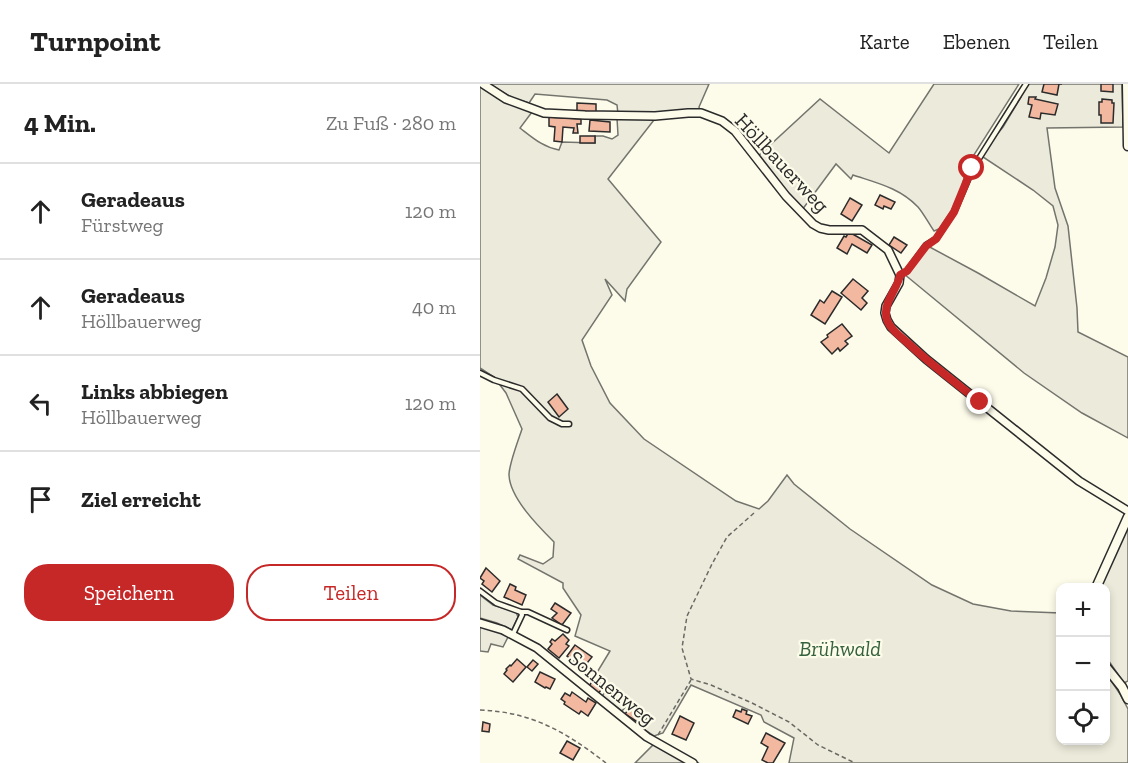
<!DOCTYPE html>
<html lang="de">
<meta charset="utf-8">
<style>
:root{--surface:#fff;--page:#f6f6f6;--text:#222;--muted:#767676;--line:#e0e0e0;--accent:#c62828}
body{margin:0;font-family:"Zilla Slab",serif;background:var(--page);color:var(--text)}
.controls{position:absolute;right:18px;bottom:18px;display:grid;overflow:hidden;border-radius:12px;box-shadow:0 3px 9px #0003}
.controls button{width:54px;height:54px;display:grid;place-items:center;padding:0;border:0;border-bottom:2px solid var(--line);background:var(--surface);color:var(--text);font:30px sans-serif}
.stop{position:absolute;width:18px;height:18px;margin:-14px;border:4px solid #c62828;border-radius:50%;background:#fff}
.stop.end{background:#c62828;border-color:#fff;box-shadow:0 2px 6px #0008}
.list{margin:0;padding:0;list-style:none}
h2{display:flex;justify-content:space-between;align-items:center;height:78px;margin:0;padding:0 24px;font-size:26px}
h2 small{font-size:20px;font-weight:400;color:var(--muted)}
.list li{display:grid;grid-template-columns:39px 1fr auto;gap:18px;align-items:center;box-sizing:border-box;height:96px;padding:0 24px;border-top:2px solid var(--line)}
.list b{display:block;font-size:22px;white-space:nowrap}
.list p{margin:0;font-size:20px;white-space:nowrap;color:var(--muted)}
.list em{font-size:20px;font-style:normal;color:var(--muted)}
.actions{display:flex;gap:12px;padding:18px 24px}
.actions a{flex:1;padding:14px 0;border:2px solid var(--accent);border-radius:24px;text-align:center;font-size:21px;color:var(--accent)}
.actions .main{background:var(--accent);color:#fff}
.icon{flex:none;width:33px;height:33px;fill:none;stroke:currentColor;stroke-width:2;stroke-linecap:round;stroke-linejoin:round}
.map{position:relative;flex:none;width:648px;height:679px;overflow:hidden}
header{display:flex;align-items:center;gap:36px;box-sizing:border-box;height:84px;padding:0 30px;background:var(--surface);border-bottom:2px solid var(--line)}
header strong{font-size:28px}
nav{display:flex;gap:33px;margin-inline-start:auto;font-size:21px}
main{display:flex}
aside{flex:1;background:var(--surface)}
.map>svg:first-child{display:block}
</style>
<header>
<strong>Turnpoint</strong>
<nav><a>Karte</a><a>Ebenen</a><a>Teilen</a></nav>
</header>
<main>
<aside>
<h2>4 Min.<small>Zu Fuß · 280 m</small></h2>
<ul class="list">
<li><svg class="icon" aria-label="ahead" viewBox="0 0 24 24"><path d="M12 20V5M6 11l6-6 6 6"/></svg><div><b>Geradeaus</b><p>Fürstweg</p></div><em>120 m</em></li>
<li><svg class="icon" aria-label="ahead" viewBox="0 0 24 24"><path d="M12 20V5M6 11l6-6 6 6"/></svg><div><b>Geradeaus</b><p>Höllbauerweg</p></div><em>40 m</em></li>
<li><svg class="icon" aria-label="left" viewBox="0 0 24 24"><path d="M17 20v-9H6M10 6l-5 5 5 5"/></svg><div><b>Links abbiegen</b><p>Höllbauerweg</p></div><em>120 m</em></li>
<li><svg class="icon" aria-label="arrive" viewBox="0 0 24 24"><path d="M6 21V4h12l-3 4 3 4H6"/></svg><div><b>Ziel erreicht</b></div></li>
</ul>
<div class="actions"><a class="main">Speichern</a><a>Teilen</a></div>
</aside>
<div class="map">
<svg width="648" height="679" viewBox="0 0 648 679">
<rect width="100%" height="100%" fill="#fdfbea"/>
<!-- green -->
<g fill="#ecebdb" stroke="#74746e" stroke-width="1.5">
<path d="M0,0L19,14L52,28L40,44C53,54 63,63 79,66L82,58L115,59V52H123L132,55L138,51L137,34L159,33L174,36L128,95L181,158L147,205L145,217L125,195L132,211L102,256L111,282L130,319L164,355L256,417L279,425L288,417L307,391L314,400L370,445L452,501L493,520L531,527L580,529V656H626V589L640,610L648,625V679H309L314,654L284,638L281,631L211,601L183,649L174,652L160,643L167,634L148,620L142,627L122,612L130,602L116,590L130,567L95,552L101,531L83,504V499L38,475L40,471L63,480L73,473L74,458C58,442 30,414 29,391C29,380 38,357 42,345L26,309L14,293L0,284Z"/>
<polygon points="9,0 229,0 219,23 220,27 138,30 137,21 127,16 55,10 49,19 33,14"/>
<path d="M454,0H539L490,77C481,96 477,141 454,147C449,140 444,130 438,123C420,104 397,99 373,91L371,95L356,80L322,126L277,73L340,15L409,69Z"/>
<polygon points="546,0 642,0 643,43 567,44 575,104 588,142 597,224 598,248 648,273 648,354 602,329 544,289 424,190 446,161 498,189 555,222 566,194 575,163 578,141 573,122 553,106 500,71 523,43 541,13 538,12"/>
<polygon points="648,437 648,597 644,599 626,573 626,504 620,504"/>
<polygon points="0,511 13,521 36,528 38,533 32,546 17,539 0,534"/>
<polygon points="3,542 29,551 23,563 11,560 8,568 0,567 0,544"/>
<polygon points="174,660 219,679 155,679"/>
</g>
<!-- building -->
<g fill="#f2b8a0" stroke="#2b2b2b" stroke-width="1.5">
<polygon points="564,0 582,0 579,0 577,11 562,8"/>
<polygon points="621,0 633,0 633,8 621,7"/>
<polygon points="549,13 556,13 555,15 578,20 575,31 561,29 560,35 549,33 552,21 548,20"/>
<polygon points="622,15 632,16 632,19 634,19 633,39 621,39 621,31 619,31 619,18 622,18"/>
<polygon points="97,19 116,20 116,28 97,27"/>
<polygon points="69,33 101,35 101,40 97,40 98,49 93,49 94,44 83,43 82,58 74,57 75,43 69,42"/>
<polygon points="110,36 130,38 130,48 109,47"/>
<rect x="100" y="52" width="15" height="7"/>
<polygon points="400,111 415,118 411,125 404,122 403,125 395,121"/>
<polygon points="370,114 382,121 372,137 361,130"/>
<polygon points="369,148 392,161 387,169 372,160 367,170 357,164 364,152 366,153"/>
<polygon points="414,153 427,161 421,169 409,161"/>
<polygon points="373,195 388,207 382,214 387,219 381,226 361,209"/>
<polygon points="352,207 362,213 345,240 331,231 340,216 344,219"/>
<polygon points="362,240 372,252 365,257 368,260 360,267 358,264 352,270 341,258 348,253 347,251"/>
<polygon points="77,310 88,325 79,333 68,318"/>
<polygon points="6,484 20,497 12,508 2,500 4,497 0,494"/>
<polygon points="30,500 36,503 35,506 46,511 42,521 24,513"/>
<polygon points="75,519 91,529 82,541 72,534 77,529 71,525"/>
<polygon points="83,550 89,556 86,560 89,562 79,574 68,565 72,560 70,558 72,555 75,557"/>
<polygon points="95,561 112,573 103,584 87,572"/>
<polygon points="37,575 46,583 33,598 24,590 27,586 26,585 30,581 31,582"/>
<polygon points="53,576 58,580 52,587 47,583"/>
<polygon points="60,588 75,595 70,605 66,603 65,604 55,598"/>
<polygon points="114,595 124,602 118,610 109,602"/>
<polygon points="92,608 106,618 108,614 116,619 108,632 101,627 99,630 84,620 85,618 81,615 85,609 90,612"/>
<polygon points="150,623 163,632 159,639 145,630"/>
<polygon points="262,625 267,627 266,630 272,632 268,640 253,633 256,626 261,628"/>
<polygon points="200,632 214,639 206,656 192,650"/>
<polygon points="3,638 10,640 9,648 2,647"/>
<polygon points="286,649 305,659 293,679 288,679 282,676 288,663 281,659"/>
<polygon points="87,657 100,664 93,676 80,669"/>
</g>
<g fill="none" stroke-linecap="round" stroke-linejoin="round">
<!-- service casing -->
<g stroke="#2b2b2b" stroke-width="7">
<g id="service">
<polyline points="420,191 427,187 446,161 456,155 474,128 493,84 546,0"/>
<polyline points="0,289 14,296 42,305 70,334 82,340 89,340"/>
<polyline points="0,507 16,519 41,528 42,531 33,550"/>
<polyline points="41,528 48,528 87,546"/>
</g>
</g>
<!-- minor casing -->
<g stroke="#2b2b2b" stroke-width="10">
<g id="minor">
<polyline points="3,0 26,15 64,29 105,31 175,32 208,29 221,29 242,37 255,47 306,112 333,140 340,144 349,146 382,146 408,166 420,191 419,199 406,222 405,229 407,236 411,243 446,275 599,397 648,427"/>
<polyline points="0,539 23,546 57,564 167,653 213,679"/>
</g>
</g>
<!-- tertiary casing -->
<g stroke="#2b2b2b" stroke-width="11">
<g id="tertiary">
<polyline points="647,0 648,62"/>
<polyline points="616,504 648,433"/>
<polyline points="626,583 642,603 648,615"/>
</g>
</g>
<!-- path -->
<g stroke="#6a6964" stroke-width="1.5" stroke-dasharray="4.5 3" stroke-linecap="butt">
<polyline points="274,429 247,453 232,480 207,532 202,564 211,595 231,601 272,619 309,638 338,661 375,679"/>
<path d="M0,626C52,628 86,648 126,679"/>
<polyline points="178,651 211,596"/>
</g>
<!-- service -->
<use href="#service" stroke="#fdfbea" stroke-width="4"/>
<!-- minor -->
<use href="#minor" stroke="#fdfbea" stroke-width="7"/>
<!-- tertiary -->
<use href="#tertiary" stroke="#fdfbea" stroke-width="8"/>
</g>
<g fill="none" stroke-linecap="round" stroke-linejoin="round">
<!-- route -->
<path stroke="#c62828" stroke-width="8" d="M492,84L474,128L456,155L446,162L427,187L420,191C418,204 405,216 406,230C406,234 408,239 411,243C416,250 425,256 431,262C453,282 477,300 500,318"/>
</g>
<g text-anchor="middle" stroke-width="4.5" stroke-linejoin="round" paint-order="stroke">
<!-- street labels -->
<g font-size="21" fill="#2b2b2b" stroke="#fdfbea">
<text transform="translate(302 79) rotate(47)" y="7">Höllbauerweg</text>
<text transform="translate(132 604) rotate(39)" y="7">Sonnenweg</text>
</g>
<!-- park labels -->
<g font-size="21" font-style="italic" fill="#34623c" stroke="#fdfbea">
<text x="360" y="572">Brühwald</text>
</g>
</g>
</svg>
<div class="controls">
<button>+</button>
<button>−</button>
<button><svg class="icon" aria-label="locate" viewBox="0 0 24 24"><circle cx="12" cy="12" r="6"/><path d="M12 2v4M12 18v4M2 12h4M18 12h4"/></svg></button>
</div>
<div class="stop" style="left:492px;top:84px"></div>
<div class="stop end" style="left:500px;top:318px"></div>
</div>
</main>
